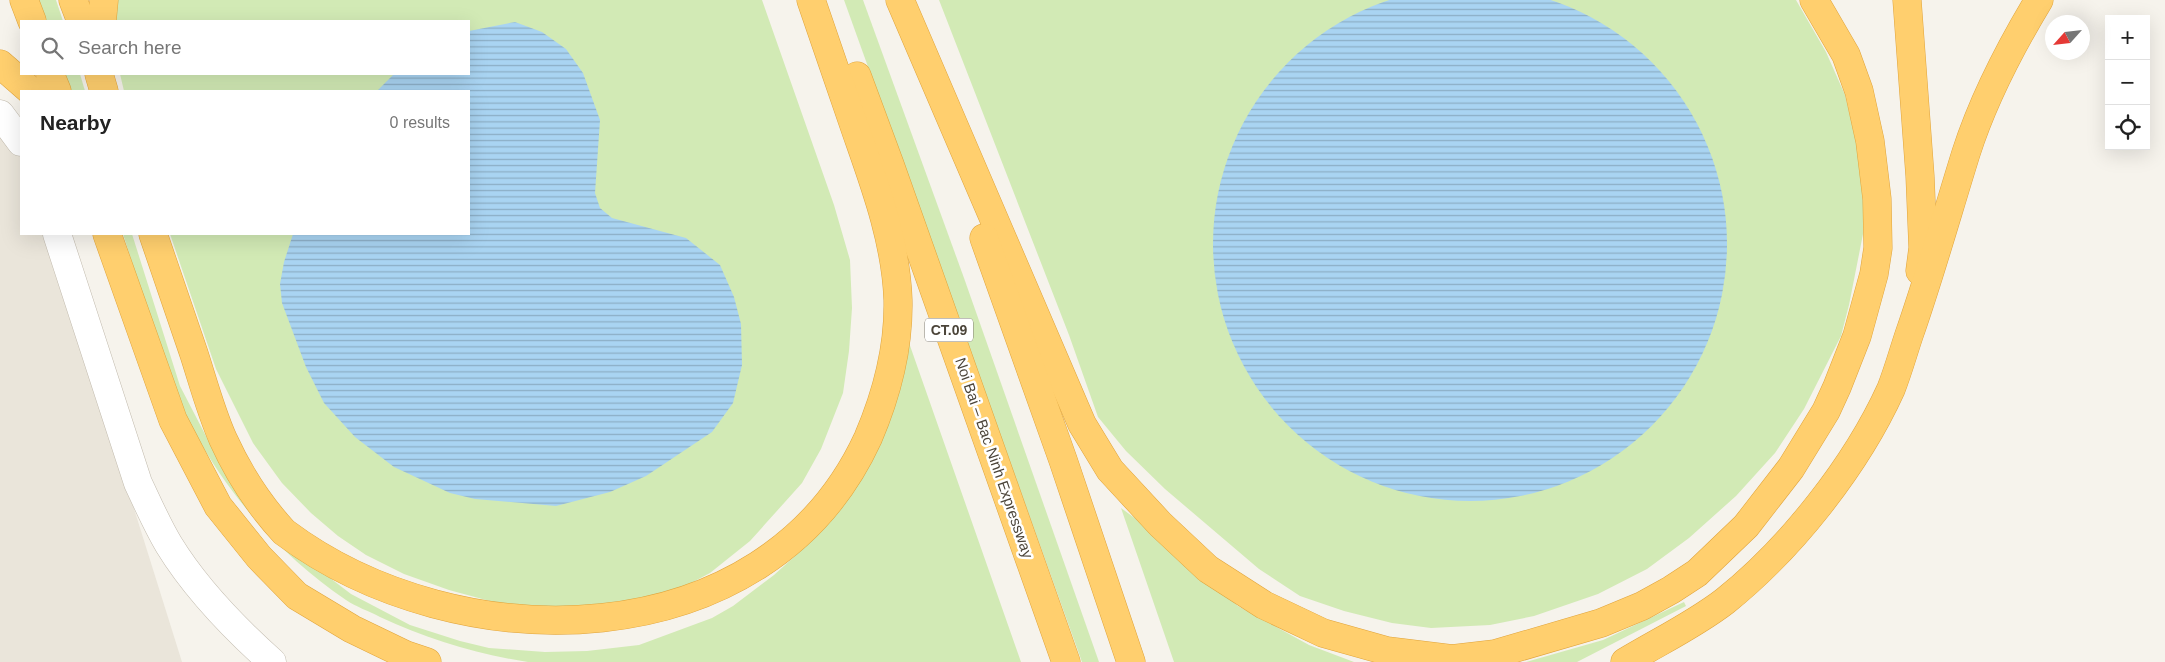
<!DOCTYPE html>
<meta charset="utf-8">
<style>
:root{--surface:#fff;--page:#f2f2f2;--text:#222;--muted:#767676;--line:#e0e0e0}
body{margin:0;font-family:Arial,sans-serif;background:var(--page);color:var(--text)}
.controls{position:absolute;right:15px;top:15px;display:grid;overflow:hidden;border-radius:0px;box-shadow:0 5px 20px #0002}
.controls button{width:45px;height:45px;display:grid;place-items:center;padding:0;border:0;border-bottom:1px solid var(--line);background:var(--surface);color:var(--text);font:25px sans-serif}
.compass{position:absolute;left:2045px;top:15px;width:45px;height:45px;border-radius:50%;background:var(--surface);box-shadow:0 5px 20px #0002;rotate:243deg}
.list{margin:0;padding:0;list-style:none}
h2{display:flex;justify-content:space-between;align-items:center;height:65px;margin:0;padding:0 20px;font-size:21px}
h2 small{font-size:16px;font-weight:400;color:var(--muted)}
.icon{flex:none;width:28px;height:28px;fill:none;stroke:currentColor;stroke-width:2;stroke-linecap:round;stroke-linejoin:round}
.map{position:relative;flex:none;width:2165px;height:662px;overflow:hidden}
.search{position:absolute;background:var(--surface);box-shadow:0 5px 20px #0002;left:20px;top:20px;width:450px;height:55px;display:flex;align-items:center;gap:12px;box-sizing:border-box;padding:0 18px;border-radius:0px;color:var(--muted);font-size:19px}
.panel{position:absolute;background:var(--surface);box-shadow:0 5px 20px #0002;left:20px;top:90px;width:450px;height:145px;border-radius:0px}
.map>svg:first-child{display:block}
</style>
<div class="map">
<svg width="2165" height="662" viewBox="0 0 2165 662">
<defs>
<pattern id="water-rules" width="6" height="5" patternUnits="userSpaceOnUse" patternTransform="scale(1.25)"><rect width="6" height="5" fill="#a9d4f2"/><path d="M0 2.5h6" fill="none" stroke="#8caec5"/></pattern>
</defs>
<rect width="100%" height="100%" fill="#f6f3ec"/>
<!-- residential -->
<polygon fill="#eae5da" points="0,110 21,151 21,234 48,234 182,662 0,662"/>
<!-- green -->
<g fill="#d2eab5">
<polygon points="38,0 56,0 63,21 46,21"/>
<polygon points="112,0 762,0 834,205 850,260 852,308 849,351 843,393 821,449 802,483 750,541 710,573 665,597 583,611 497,603 449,590 404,574 366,555 338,536 311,513 282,483 253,443 216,369 170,234 469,234 469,91 124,91 120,74 469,74 469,21 109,21"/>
<polygon points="844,0 863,0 964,278 1099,662 1082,662"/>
<polygon points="939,0 1796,0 1826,52 1845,95 1860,158 1863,202 1863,234 1849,305 1841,336 1804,409 1775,453 1736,496 1689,538 1647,569 1598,594 1534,616 1490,625 1431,628 1392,623 1344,611 1300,596 1259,569 1165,489 1126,451 1098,417 1069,335"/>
<polygon points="65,74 80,74 85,91 71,91"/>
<path d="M123,234H132L180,386L208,440L239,490L288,546L351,594L410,625L460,641L489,648L545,652L587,651L639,645L712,618L733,606L774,575L795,556L821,525L901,320L1021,662H528C476,654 427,639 380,617C369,611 356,607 346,600C282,556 232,500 195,433C163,373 144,298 123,234Z"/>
<polygon points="1121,508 1147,527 1238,606 1309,645 1354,662 1174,662"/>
<polygon points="1684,602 1686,606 1577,662 1526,662 1603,640"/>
</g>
<!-- water -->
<g fill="url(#water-rules)">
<circle cx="1470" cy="244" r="257"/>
<polygon points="515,22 542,32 566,49 583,73 600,120 595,193 600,208 612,218 686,238 720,265 734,297 741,324 742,365 733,403 712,432 646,476 610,492 556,506 475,499 450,493 394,467 355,437 324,403 306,367 282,303 280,284 284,262 293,234 469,234 469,91 377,91 394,74 469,74 469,31"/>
</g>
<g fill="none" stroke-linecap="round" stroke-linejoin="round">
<!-- minor casing -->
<g stroke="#c2bbae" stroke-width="29">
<g id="minor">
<polyline points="0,114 21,142"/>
<path d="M57,234L138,483C148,504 157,525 169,545C196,589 234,628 272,662"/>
</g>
</g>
<!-- highway casing -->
<g stroke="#e0a43c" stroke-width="29">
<g id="highway">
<polyline points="24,0 32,21"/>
<polyline points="73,0 81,21"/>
<polyline points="900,0 1082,424 1110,470 1160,524 1208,569 1264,605 1323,633 1387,651 1452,659 1495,654 1601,623 1642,606 1671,590 1697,573 1746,526 1791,468 1826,411 1837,387 1857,336 1874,274 1878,248 1877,199 1870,141 1859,91 1846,55 1814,0"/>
<polyline points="1907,0 1920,176 1923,248 1920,271"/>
<polyline points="102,21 104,0"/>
<polyline points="0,64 31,91"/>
<polyline points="50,74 57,91"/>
<polyline points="99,74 104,91"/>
<polyline points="857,76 890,165 1066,662"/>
<polyline points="107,234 173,420 218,506 259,557 297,596 352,629 406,655 427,662"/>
<path d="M153,234C167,274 180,314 194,354C203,382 211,412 223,439C238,472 260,506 284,532C457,662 765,662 868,438C886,396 899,347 898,300C896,243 876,188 857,134C842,89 826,45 811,0"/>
<polyline points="984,238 1063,460 1131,662"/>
<path d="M1625,662C1658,642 1694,625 1725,601C1791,548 1856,466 1891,389C1898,371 1903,353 1909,335C1930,275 1947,214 1966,153C1983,100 2010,48 2039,0"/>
</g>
</g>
<!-- minor -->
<use href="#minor" stroke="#fff" stroke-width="28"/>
<!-- highway -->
<use href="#highway" stroke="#ffcf6e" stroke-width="28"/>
</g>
<g text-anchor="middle" stroke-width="5" stroke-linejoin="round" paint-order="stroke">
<!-- shield labels -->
<rect fill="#fff" stroke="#817c74" stroke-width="1" x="925" y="318.5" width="48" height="23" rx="4"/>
<g font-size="14" font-weight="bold" fill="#4b4439">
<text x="949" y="335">CT.09</text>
</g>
<!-- street labels -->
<g font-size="15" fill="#4b4439" stroke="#fff">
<text transform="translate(994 458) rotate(71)" y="5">Noi Bai – Bac Ninh Expressway</text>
</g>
</g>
</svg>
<div class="controls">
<button>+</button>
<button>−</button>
<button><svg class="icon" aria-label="locate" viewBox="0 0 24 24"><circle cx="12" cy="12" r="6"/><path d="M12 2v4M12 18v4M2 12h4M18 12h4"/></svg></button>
</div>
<svg class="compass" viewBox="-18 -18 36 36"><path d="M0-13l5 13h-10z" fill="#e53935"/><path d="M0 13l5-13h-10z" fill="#767676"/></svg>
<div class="search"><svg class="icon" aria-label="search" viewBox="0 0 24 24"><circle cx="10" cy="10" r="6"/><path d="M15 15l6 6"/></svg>Search here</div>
<section class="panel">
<h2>Nearby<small>0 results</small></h2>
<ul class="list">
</ul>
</section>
</div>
